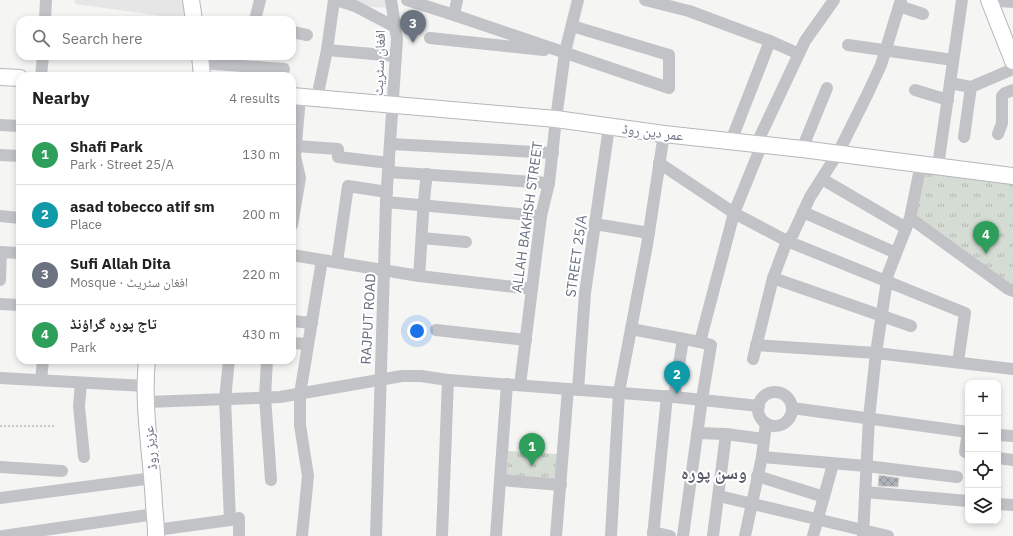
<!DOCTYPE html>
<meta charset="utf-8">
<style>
:root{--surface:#fff;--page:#f2f2f2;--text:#222;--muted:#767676;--line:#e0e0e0;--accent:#ce833a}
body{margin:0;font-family:"IBM Plex Sans","Noto Naskh Arabic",sans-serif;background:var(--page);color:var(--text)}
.controls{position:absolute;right:12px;bottom:12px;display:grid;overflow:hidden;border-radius:8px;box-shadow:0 2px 6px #0003}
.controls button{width:36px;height:36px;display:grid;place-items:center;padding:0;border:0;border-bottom:1px solid var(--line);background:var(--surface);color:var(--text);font:20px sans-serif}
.you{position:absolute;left:417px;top:331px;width:14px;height:14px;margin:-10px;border:3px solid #fff;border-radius:50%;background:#1a73e8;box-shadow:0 0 0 6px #1a73e833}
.badge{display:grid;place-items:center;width:26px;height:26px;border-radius:50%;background:var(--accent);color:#fff;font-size:13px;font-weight:700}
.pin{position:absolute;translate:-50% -33px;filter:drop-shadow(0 1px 2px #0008)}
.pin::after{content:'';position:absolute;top:21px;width:14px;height:12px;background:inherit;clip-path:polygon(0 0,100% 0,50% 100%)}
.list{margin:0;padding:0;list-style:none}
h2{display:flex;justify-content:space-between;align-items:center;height:52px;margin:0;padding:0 16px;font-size:17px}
h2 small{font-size:13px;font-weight:400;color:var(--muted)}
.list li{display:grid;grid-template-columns:26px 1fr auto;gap:12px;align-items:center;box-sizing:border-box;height:60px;padding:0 16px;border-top:1px solid var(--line)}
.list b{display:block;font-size:15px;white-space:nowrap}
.list p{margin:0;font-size:13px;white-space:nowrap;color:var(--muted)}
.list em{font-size:13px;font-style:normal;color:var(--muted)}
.icon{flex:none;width:22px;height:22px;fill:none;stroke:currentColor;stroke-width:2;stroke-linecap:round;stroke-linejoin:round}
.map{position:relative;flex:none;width:1013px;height:536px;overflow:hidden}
.search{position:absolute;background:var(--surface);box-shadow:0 2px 6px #0003;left:16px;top:16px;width:280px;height:44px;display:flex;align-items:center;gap:10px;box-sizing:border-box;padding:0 14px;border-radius:12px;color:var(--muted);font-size:15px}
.panel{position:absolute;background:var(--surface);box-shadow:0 2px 6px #0003;left:16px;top:72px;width:280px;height:292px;border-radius:12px}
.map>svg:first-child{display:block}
</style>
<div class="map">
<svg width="1013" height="536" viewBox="0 0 1013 536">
<defs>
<pattern id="park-tufts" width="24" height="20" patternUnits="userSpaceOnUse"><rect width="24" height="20" fill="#d5dcd4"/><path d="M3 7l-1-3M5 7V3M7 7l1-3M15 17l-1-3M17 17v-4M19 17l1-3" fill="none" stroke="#b1b7b1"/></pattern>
<pattern id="building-cross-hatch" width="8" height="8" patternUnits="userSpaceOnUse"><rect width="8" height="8" fill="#adb1b8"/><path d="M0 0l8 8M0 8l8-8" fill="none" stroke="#91949b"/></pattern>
</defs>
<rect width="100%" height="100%" fill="#f5f5f3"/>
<!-- built -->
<g fill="#e6e6e6">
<polygon points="75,0 191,0 191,20 75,4"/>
<polygon points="336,0 391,0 392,8 355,6"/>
</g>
<!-- park -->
<g fill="url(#park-tufts)">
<polygon points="921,164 1013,178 1013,291 910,218"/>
<polygon points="508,451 557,454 555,481 506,477"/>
</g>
<!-- building -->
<polygon fill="url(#building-cross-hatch)" stroke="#d6d7d5" points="879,475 899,478 898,487 878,486"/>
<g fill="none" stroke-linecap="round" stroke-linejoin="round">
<!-- major casing -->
<g stroke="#b5b7bb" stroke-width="18">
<g id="major">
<polyline points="191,0 194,20"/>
<polyline points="989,0 1013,61"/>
<polyline points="200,56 202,76"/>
<polyline points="0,77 20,78"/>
<polyline points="292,96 556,119 664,134 802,149 1013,176"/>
<path d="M147,360C142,408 152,457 154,505C155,515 156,526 156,536"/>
</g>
</g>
<!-- path -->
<polyline stroke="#bbbcbf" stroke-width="1.5" stroke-dasharray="2 2" stroke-linecap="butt" points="0,426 54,426"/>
<!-- minor -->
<g stroke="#c2c3c7" stroke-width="12">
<polyline points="336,0 355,6 395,27"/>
<polyline points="407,0 454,15 669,88 669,55 572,26"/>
<polyline points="645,0 689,11 770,41 799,54"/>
<polyline points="991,4 1000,1 1013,2"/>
<polyline points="899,6 923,14"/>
<polyline points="454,15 457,0"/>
<polyline points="45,20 46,0"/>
<polyline points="255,20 260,0"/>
<polyline points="292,32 307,35"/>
<polyline points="430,38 544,50"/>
<polyline points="848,45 953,60"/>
<polyline points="327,50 396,56"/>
<polyline points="201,63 284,69"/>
<polyline points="41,76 43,56"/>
<polyline points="950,83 971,87 1013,69"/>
<polyline points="915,90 948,100"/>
<polyline points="317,98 327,50 334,0"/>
<polyline points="0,125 20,126"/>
<polyline points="998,134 1002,123 1002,96 1005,93 1013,90"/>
<polyline points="964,137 971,87"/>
<polyline points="731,141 770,41"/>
<polyline points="757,143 805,41 834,0"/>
<polyline points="391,144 553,153"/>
<polyline points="296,146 338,149 338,157 389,163"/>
<polyline points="802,149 827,88"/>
<polyline points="0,155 20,156"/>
<polyline points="659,163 734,213 787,241 965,313 958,362"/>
<polyline points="938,166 962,0"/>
<polyline points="389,172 549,183"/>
<polyline points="822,179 906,228"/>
<polyline points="386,202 541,216"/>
<polyline points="803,212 896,253"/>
<polyline points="0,216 20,218"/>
<polyline points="910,218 1008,289 1013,291"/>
<polyline points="595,224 649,233"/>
<polyline points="292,225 300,178 295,156 300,97"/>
<polyline points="422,238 466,242"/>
<polyline points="0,252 20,253"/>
<polyline points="292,255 419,276 532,289"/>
<polyline points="337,262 348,186 387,192"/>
<path d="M419,276C422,242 422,208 427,174"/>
<polyline points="773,278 911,326"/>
<polyline points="0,280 1,252"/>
<polyline points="0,304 20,305"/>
<polyline points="292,321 312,323"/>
<polyline points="631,329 700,342"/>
<polyline points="436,330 526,340"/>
<polyline points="292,343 308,344"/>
<polyline points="756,345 876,353 1013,369"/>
<polyline points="753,359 773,278 787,241 793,234 810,197 838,153 867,95 881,65 901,0"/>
<polyline points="229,360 225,399 230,520 239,518 239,536"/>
<polyline points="267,360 265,397 271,480"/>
<polyline points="0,378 145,386"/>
<polyline points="41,380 43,360"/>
<polyline points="81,383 79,406 84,457"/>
<polyline points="520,385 541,216 549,183 556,119 565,52 578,0"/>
<polyline points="578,390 585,293 609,127"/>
<circle cx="775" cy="409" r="17"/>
<polyline points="674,397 683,339"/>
<polyline points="146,402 280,397 402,376 421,376 448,380 674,397 759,406"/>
<polyline points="792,408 968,432"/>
<polyline points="968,432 965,452 968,452"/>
<polyline points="697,433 726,434 763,439"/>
<polyline points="998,435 1013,436"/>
<polyline points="762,457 866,466 957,477"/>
<polyline points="998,458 1013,460"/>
<polyline points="0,467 62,471"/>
<polyline points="757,476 824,497"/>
<polyline points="500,480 561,485"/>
<polyline points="865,492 968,501"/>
<polyline points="719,496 888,536"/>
<polyline points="0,498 153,478"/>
<polyline points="998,504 1013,505"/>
<polyline points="156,530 230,520"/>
<polyline points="653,532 670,536"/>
<polyline points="3,536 155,514"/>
<polyline points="302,536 308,476 300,425 300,394 322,260"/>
<polyline points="376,536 386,202 397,39 391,0"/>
<polyline points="442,536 448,380"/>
<polyline points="496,536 507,384"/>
<polyline points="556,536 568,389"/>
<polyline points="611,536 619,392 647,245 664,134"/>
<polyline points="653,536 667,396"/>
<polyline points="683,536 702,399 711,345 700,342 734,213 762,144"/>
<polyline points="713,536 726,434"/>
<polyline points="745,536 762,457 766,423"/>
<polyline points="813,536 833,464"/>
<polyline points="863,536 869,418 876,353 888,274 910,218 921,164"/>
</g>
<!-- major -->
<use href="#major" stroke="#fff" stroke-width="16"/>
</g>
<g text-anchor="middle" stroke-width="4" stroke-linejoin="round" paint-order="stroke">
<!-- street labels -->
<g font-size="14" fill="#686f80" stroke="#fff">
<text transform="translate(379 63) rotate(-88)" y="5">افغان سٹریٹ</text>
<text transform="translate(653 132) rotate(7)" y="5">عمر دین روڈ</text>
<text transform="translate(527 217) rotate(-82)" y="5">ALLAH BAKHSH STREET</text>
<text transform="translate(576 256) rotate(-82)" y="5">STREET 25/A</text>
<text transform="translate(368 319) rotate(-87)" y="5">RAJPUT ROAD</text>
<text transform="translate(150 448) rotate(-95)" y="5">عزیز روڈ</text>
</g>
<!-- district labels -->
<g font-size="18" font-weight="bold" fill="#555a66" stroke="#fff">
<text x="714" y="479">وسن پورہ</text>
</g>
</g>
</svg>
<div class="controls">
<button>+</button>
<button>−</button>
<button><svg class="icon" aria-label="locate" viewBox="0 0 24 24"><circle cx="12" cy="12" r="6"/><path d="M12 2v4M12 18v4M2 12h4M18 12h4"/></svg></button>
<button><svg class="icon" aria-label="layers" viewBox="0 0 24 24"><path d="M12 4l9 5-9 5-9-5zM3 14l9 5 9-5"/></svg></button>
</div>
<div class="you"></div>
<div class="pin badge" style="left:532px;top:466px;background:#2e9e5b">1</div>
<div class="pin badge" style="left:677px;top:394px;background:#0f9aa8">2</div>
<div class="pin badge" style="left:413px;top:43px;background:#6b7280">3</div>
<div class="pin badge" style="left:986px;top:254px;background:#2e9e5b">4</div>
<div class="search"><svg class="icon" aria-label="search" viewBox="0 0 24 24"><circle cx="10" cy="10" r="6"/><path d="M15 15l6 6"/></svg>Search here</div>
<section class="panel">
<h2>Nearby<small>4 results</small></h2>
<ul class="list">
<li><span class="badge" style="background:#2e9e5b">1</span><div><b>Shafi Park</b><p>Park · Street 25/A</p></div><em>130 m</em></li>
<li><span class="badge" style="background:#0f9aa8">2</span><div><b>asad tobecco atif sm</b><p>Place</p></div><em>200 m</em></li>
<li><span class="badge" style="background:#6b7280">3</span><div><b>Sufi Allah Dita</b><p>Mosque · افغان سٹریٹ</p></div><em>220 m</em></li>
<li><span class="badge" style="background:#2e9e5b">4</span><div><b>تاج پورہ گراؤنڈ</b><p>Park</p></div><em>430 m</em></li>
</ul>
</section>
</div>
